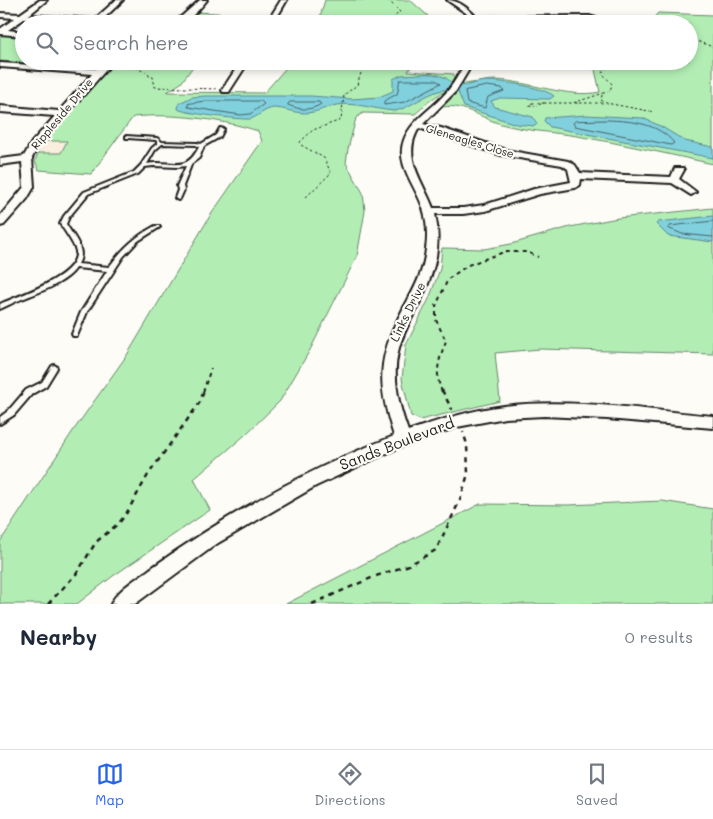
<!DOCTYPE html>
<style>
:root{--surface:#fff;--page:#f2f2f3;--text:#1f2937;--muted:#747a83;--line:#e0e1e3;--accent:#2563eb}
body{margin:0;font-family:Mali,sans-serif;background:var(--page);color:var(--text)}
.list{margin:0;padding:0;list-style:none}
h2{display:flex;justify-content:space-between;align-items:center;height:65px;margin:0;padding:0 20px;font-size:21px}
h2 small{font-size:16px;font-weight:400;color:var(--muted)}
.icon{flex:none;width:28px;height:28px;fill:none;stroke:currentColor;stroke-width:2;stroke-linecap:round;stroke-linejoin:round}
.map{position:relative;flex:none;width:713px;height:604px;overflow:hidden}
.search{position:absolute;background:var(--surface);box-shadow:0 2px 8px #0003;left:15px;right:15px;top:15px;height:55px;display:flex;align-items:center;gap:12px;box-sizing:border-box;padding:0 18px;border-radius:28px;color:var(--muted);font-size:19px}
.sheet{height:145px;background:var(--surface)}
nav{display:flex;justify-content:space-around;align-items:center;box-sizing:border-box;height:70px;border-top:1px solid var(--line);background:var(--surface);font-size:14px;color:var(--muted)}
nav a{display:grid;justify-items:center;gap:2px}
nav .on{color:var(--accent)}
.map>svg:first-child{display:block}
</style>
<div class="map">
<svg width="713" height="604" viewBox="0 0 713 604">
<rect width="100%" height="100%" fill="#fdfcf7"/>
<filter id="ink" filterUnits="userSpaceOnUse"><feTurbulence type="fractalNoise" baseFrequency=".02" numOctaves="2"/><feDisplacementMap in="SourceGraphic" scale="10" xChannelSelector="R" yChannelSelector="G"/><feConvolveMatrix kernelMatrix="1 2 1 2 8 2 1 2 1" color-interpolation-filters="sRGB"/></filter>
<g filter="url(#ink)">
<!-- built -->
<polygon fill="#faeede" points="45,141 67,141 61,153 38,153"/>
<!-- green -->
<g fill="#b2eeb4" stroke="#678568">
<polygon points="325,0 410,0 428,16 430,24 318,24"/>
<polygon points="198,12 230,14 223,24 182,24"/>
<path d="M658,13L713,15V164C668,154 623,144 577,136C552,132 526,131 501,124C483,119 459,101 439,108L454,91C439,89 425,106 415,114L363,113L356,118L348,149L346,163L363,193L365,211L357,256L310,350L280,401L245,435L194,479L210,510L113,576L77,604H0V542L73,431L127,355L210,216L262,141L258,131C221,119 171,113 133,117L91,174L39,170L35,161L38,153H61L67,141H45L109,67L117,61H197L181,83L167,92L264,93L292,61H415L408,71L454,74V82C468,86 482,80 496,80C529,81 568,99 600,92L593,61H689V24H648Z"/>
<polygon points="0,33 24,35 24,61 103,61 95,68 90,68 0,61"/>
<polygon points="713,208 713,354 540,349 495,353 500,401 420,420 411,416 402,379 406,345 429,299 440,269 442,248 484,249 511,244 570,227 618,218"/>
<polygon points="662,501 713,509 713,604 286,604 480,504 568,505"/>
</g>
<!-- water -->
<g fill="#81d0dd" stroke="#598890">
<path d="M401,75C414,75 431,71 444,77C451,80 451,86 460,86C469,86 478,81 487,81C501,81 544,87 554,96L550,99L500,98L491,101L495,107L533,117L537,124L535,126L516,124L464,107L458,92C437,82 415,107 395,111C376,110 357,102 337,105C325,107 318,113 304,113C294,113 284,108 274,108C264,109 258,117 250,119C242,120 182,113 178,109L179,103L192,97L205,96H311L352,99L379,97L393,91V79Z"/>
<polygon points="586,115 643,118 662,127 685,141 713,147 713,158 550,127 544,121 545,118"/>
<polygon points="713,216 713,242 668,236 656,224 658,222"/>
</g>
<g fill="none" stroke-linecap="round" stroke-linejoin="round">
<!-- shore -->
<g stroke="#446469" stroke-width="1">
<polygon points="400,80 435,80 441,83 405,102 384,105 384,101 397,94"/>
<polygon points="487,86 502,88 504,91 488,97 485,108 467,103 465,91"/>
<polygon points="205,101 261,101 264,104 250,114 241,115 188,107 188,104"/>
<path d="M290,102H319L321,104C311,111 299,110 288,105Z"/>
<path d="M608,120C632,121 658,123 674,143L671,145L575,126L573,123L575,121Z"/>
<polyline points="713,221 670,226 668,228 682,234 713,237"/>
</g>
<!-- lane casing -->
<g stroke="#1c1c1c" stroke-width="4">
<g id="lane">
<path d="M220,128L224,129L220,137L204,146L199,158L191,164V165L183,186L184,190L180,199L178,200L175,198L178,190L177,186L186,166L178,167L153,166L145,167L138,174L88,194L69,217L66,224C73,236 87,250 78,264L109,267C123,248 135,237 155,226H159L160,227L138,241L123,257L87,312L77,336H73L72,334L81,312L107,271L76,268C65,284 39,292 22,299C14,302 7,306 0,309V304C19,295 79,277 76,251C75,246 64,229 60,224L64,216L84,192L134,172L141,165L152,148L158,143L156,140L128,138H126V136L157,138L162,142L197,143L201,144L216,135ZM162,144L196,145L199,147C185,175 171,159 147,164L155,150Z"/>
<polygon points="54,365 56,366 57,368 46,386 32,394 14,415 0,424 0,417 8,411 26,390 42,382 52,366"/>
</g>
</g>
<!-- street casing -->
<g stroke="#1c1c1c" stroke-width="4">
<g id="street">
<polygon points="40,0 47,0 29,15 95,19 116,0 123,0 98,24 24,19 8,30 24,32 24,36 0,34 0,29 15,18 0,17 0,13 20,14"/>
<path d="M200,0H207C198,11 187,24 173,24Z"/>
<polygon points="281,0 287,0 273,24 266,24"/>
<path d="M447,0C458,0 468,8 476,17L589,16L599,19L604,24H597L589,20L479,21L481,24H474L466,13Z"/>
<polygon points="105,61 114,61 39,145 32,158 34,187 27,199 4,225 0,226 0,216 24,187 22,162 0,165 0,159 24,156 32,142 55,116 0,112 0,106 59,111 92,74 0,67 0,63 96,69"/>
<polygon points="241,61 249,61 229,92 223,92 222,90"/>
<path d="M466,61H474L456,91L423,124L441,128L506,150L568,161L575,165L580,173L671,177L675,168H683L684,170L679,179L696,192L691,195L672,183L581,179L580,185L575,188L540,194L485,211L463,214H435C443,249 432,279 416,310C409,323 401,337 398,352C392,379 399,406 408,431C439,420 471,410 504,406C571,398 646,410 713,416V428L607,419L544,416L505,418L457,427L400,447L316,486L218,543L135,604H111C117,590 138,578 150,569C226,515 307,469 394,436C377,384 377,358 403,309C414,290 424,271 426,249C428,236 427,221 423,208C416,186 395,164 404,140C411,121 429,111 443,96C453,86 459,74 466,61ZM419,128L501,155L562,165L568,169L571,182L534,189L484,205L463,208H433C423,181 401,157 419,128Z"/>
<polygon points="506,61 556,61 553,66 537,67"/>
</g>
</g>
<!-- path-far2 -->
<g stroke="#1c1c1c" stroke-width="1" stroke-dasharray="2.5 2.5" stroke-linecap="butt">
<polyline points="388,0 400,12 395,16"/>
<polyline points="199,17 222,19 223,21 220,24"/>
<polyline points="689,38 713,47"/>
<polyline points="116,66 129,65 148,73 149,76 153,77 155,87 216,89"/>
<polyline points="602,95 601,100 606,103 654,112"/>
<polygon points="532,103 544,103 534,106 529,105"/>
<polyline points="544,103 573,103 610,91 612,84 602,73 610,61"/>
<polyline points="575,103 605,103"/>
<polyline points="306,197 331,173 324,158 301,145 300,142 313,130 341,120 344,95 357,85 361,73"/>
</g>
<!-- path-far1 -->
<g stroke="#1c1c1c" stroke-width="2" stroke-dasharray="4 4" stroke-linecap="butt">
<polyline points="203,392 211,368"/>
<path d="M442,392C434,373 439,359 446,341L436,320V306L448,279L468,265L504,252H527L538,257"/>
</g>
<!-- path -->
<g stroke="#1c1c1c" stroke-width="2.5" stroke-dasharray="5 5" stroke-linecap="butt">
<polyline points="442,390 452,410"/>
<polyline points="48,604 77,573 96,542 119,523 126,514 148,475 200,402 204,390"/>
<polyline points="312,604 376,576 409,565 436,550 460,500 468,474 467,444 463,432"/>
</g>
<!-- lane -->
<use href="#lane" fill="#fdfcf7" fill-rule="evenodd"/>
<!-- street -->
<use href="#street" fill="#fdfcf7" fill-rule="evenodd"/>
</g>
</g>
<g text-anchor="middle" stroke-width="4.5" stroke-linejoin="round" paint-order="stroke">
<!-- far-street labels -->
<g font-size="11" fill="#1c1c1c" stroke="#fdfcf7">
<text transform="translate(62 114) rotate(-50)" y="4">Rippleside Drive</text>
<text transform="translate(470 141) rotate(17)" y="4">Gleneagles Close</text>
</g>
<!-- street labels -->
<g font-size="12" fill="#1c1c1c" stroke="#fdfcf7">
<text transform="translate(408 312) rotate(-64)" y="4">Links Drive</text>
</g>
<!-- near-street labels -->
<g font-size="15" fill="#1c1c1c" stroke="#fdfcf7">
<text transform="translate(397 444) rotate(-21)" y="5">Sands Boulevard</text>
</g>
</g>
</svg>
<div class="search"><svg class="icon" aria-label="search" viewBox="0 0 24 24"><circle cx="10" cy="10" r="6"/><path d="M15 15l6 6"/></svg>Search here</div>
</div>
<section class="sheet">
<h2>Nearby<small>0 results</small></h2>
<ul class="list">
</ul>
</section>
<nav>
<a class="on"><svg class="icon" aria-label="map" viewBox="0 0 24 24"><path d="M3 6l6-2 6 2 6-2v14l-6 2-6-2-6 2zM9 4v14M15 6v14"/></svg>Map</a>
<a><svg class="icon" aria-label="directions" viewBox="0 0 24 24"><path d="M12 3l9 9-9 9-9-9zM9 14v-3h6M13 9l2 2-2 2"/></svg>Directions</a>
<a><svg class="icon" aria-label="saved" viewBox="0 0 24 24"><path d="M7 4h10v16l-5-4-5 4z"/></svg>Saved</a>
</nav>
